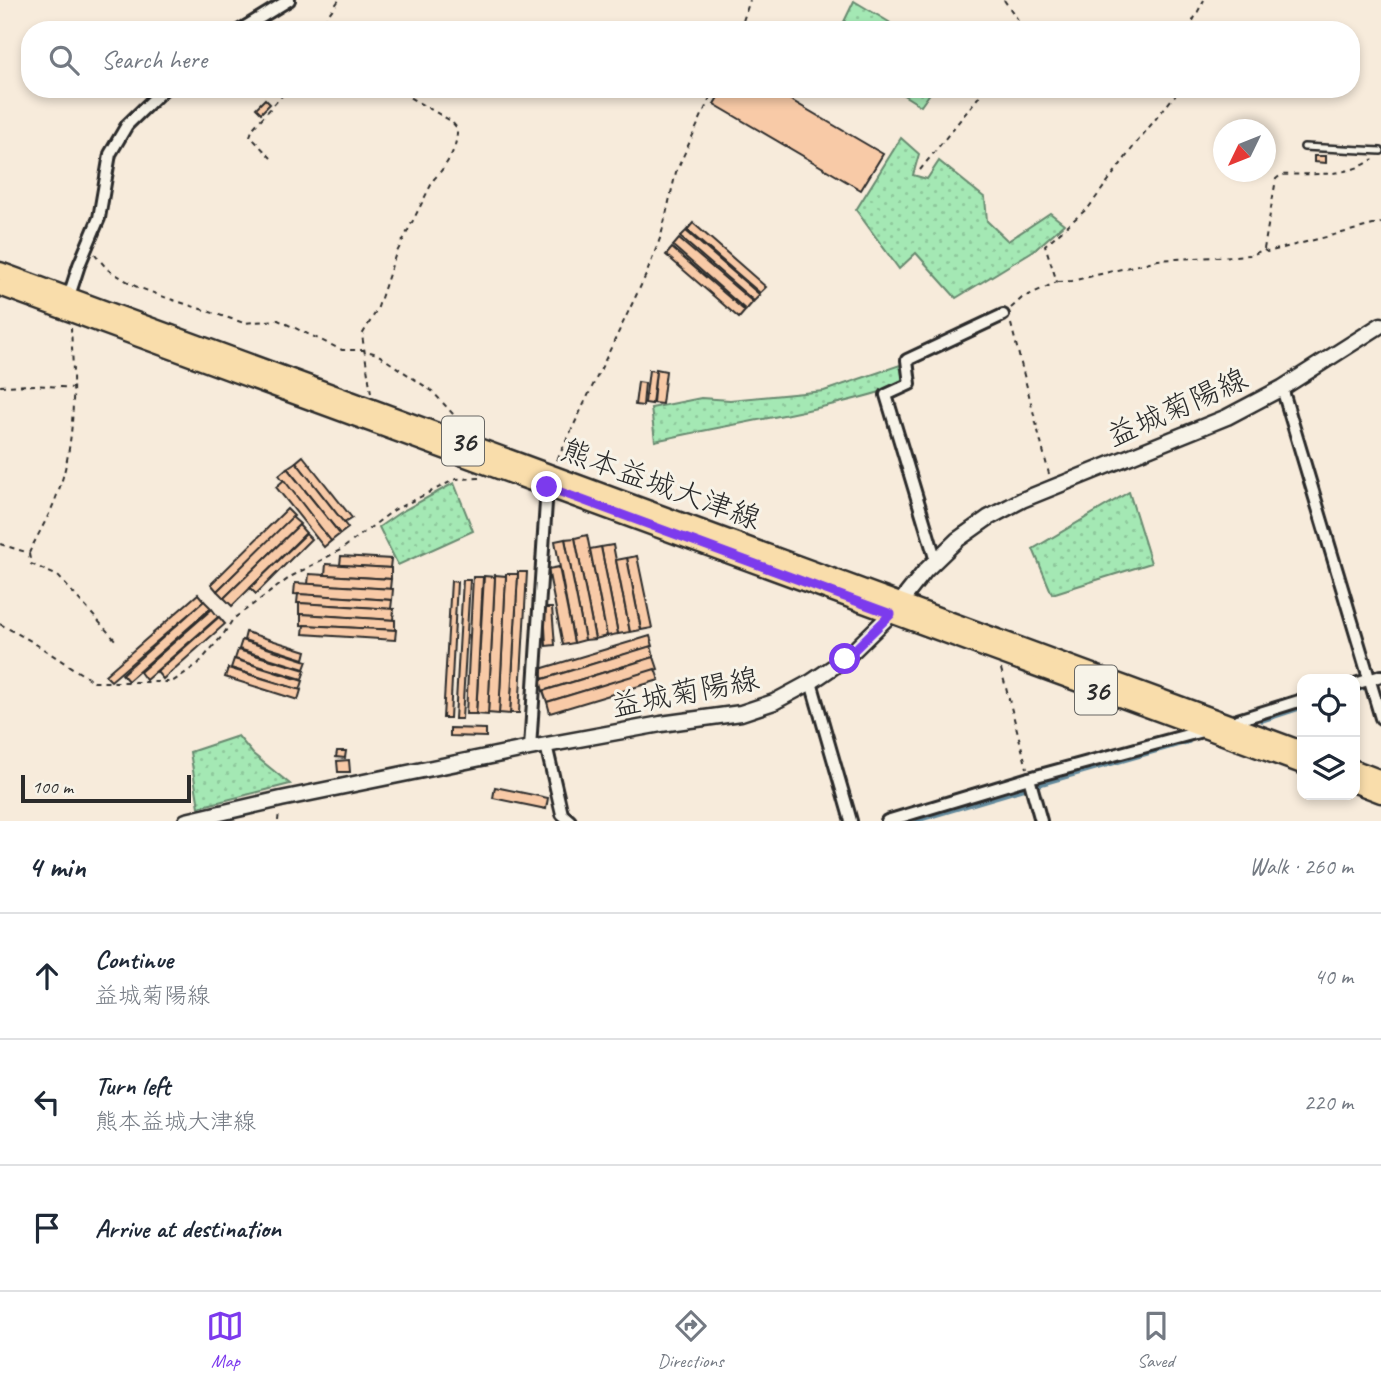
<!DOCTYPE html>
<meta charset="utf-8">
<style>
:root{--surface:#fff;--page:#f2f2f3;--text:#1f2937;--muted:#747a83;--line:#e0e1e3;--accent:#7c3aed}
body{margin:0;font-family:Caveat,"Klee One",sans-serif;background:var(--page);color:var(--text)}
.controls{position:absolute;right:21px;bottom:21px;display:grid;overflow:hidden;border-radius:14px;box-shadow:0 4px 10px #0003}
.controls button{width:63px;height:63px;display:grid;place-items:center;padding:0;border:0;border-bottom:2px solid var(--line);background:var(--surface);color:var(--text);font:35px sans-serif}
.compass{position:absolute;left:1213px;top:119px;width:63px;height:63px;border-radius:50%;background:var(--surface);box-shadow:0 4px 10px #0003;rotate:227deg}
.scale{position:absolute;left:21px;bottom:18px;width:170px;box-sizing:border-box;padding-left:7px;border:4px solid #2b2b2b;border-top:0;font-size:19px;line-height:24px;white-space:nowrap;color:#2b2b2b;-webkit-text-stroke:5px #f7f3e8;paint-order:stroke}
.stop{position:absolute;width:21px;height:21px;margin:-16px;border:5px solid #7c3aed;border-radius:50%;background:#fff}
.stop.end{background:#7c3aed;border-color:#fff;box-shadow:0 2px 7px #0008}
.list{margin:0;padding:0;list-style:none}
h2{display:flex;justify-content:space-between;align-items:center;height:91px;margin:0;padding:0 28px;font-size:30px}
h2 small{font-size:23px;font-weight:400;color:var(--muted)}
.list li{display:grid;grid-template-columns:46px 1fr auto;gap:21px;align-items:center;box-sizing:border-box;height:126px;padding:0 28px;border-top:2px solid var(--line)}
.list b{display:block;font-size:26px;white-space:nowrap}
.list p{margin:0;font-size:23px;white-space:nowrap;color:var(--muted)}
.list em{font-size:23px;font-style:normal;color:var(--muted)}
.icon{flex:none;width:38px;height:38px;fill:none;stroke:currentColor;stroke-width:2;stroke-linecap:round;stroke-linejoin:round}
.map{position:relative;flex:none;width:1381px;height:821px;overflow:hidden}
.search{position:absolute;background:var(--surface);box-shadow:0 4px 10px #0003;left:21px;right:21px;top:21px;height:77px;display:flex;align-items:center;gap:18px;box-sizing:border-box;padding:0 24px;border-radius:28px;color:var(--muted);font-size:26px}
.sheet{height:469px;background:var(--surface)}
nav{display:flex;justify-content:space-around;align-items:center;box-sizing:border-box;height:98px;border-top:2px solid var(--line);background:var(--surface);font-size:19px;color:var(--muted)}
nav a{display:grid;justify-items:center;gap:4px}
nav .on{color:var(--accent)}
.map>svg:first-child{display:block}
</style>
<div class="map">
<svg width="1381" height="821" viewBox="0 0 1381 821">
<defs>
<pattern id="grass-dots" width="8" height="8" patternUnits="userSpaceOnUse" patternTransform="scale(1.75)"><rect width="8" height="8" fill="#a4e8b4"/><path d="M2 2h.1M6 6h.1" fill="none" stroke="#8dc79b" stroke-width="1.8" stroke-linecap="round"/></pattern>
</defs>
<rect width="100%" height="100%" fill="#f7ebdb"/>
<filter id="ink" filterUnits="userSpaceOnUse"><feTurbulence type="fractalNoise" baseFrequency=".0143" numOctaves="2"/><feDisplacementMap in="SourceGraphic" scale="14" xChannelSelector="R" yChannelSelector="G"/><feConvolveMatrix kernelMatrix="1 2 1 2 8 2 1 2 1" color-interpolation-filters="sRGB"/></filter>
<g filter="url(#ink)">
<!-- grass -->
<g fill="url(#grass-dots)" stroke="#688a70" stroke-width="2">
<polygon points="854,1 889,22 897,30 840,30"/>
<polygon points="894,89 933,89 921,106"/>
<polygon points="901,138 919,154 913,175 927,179 939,161 985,198 987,221 1008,241 1050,213 1064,224 1036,249 956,298 916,253 899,269 856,210"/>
<path d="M900,365L904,384C878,394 852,400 826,406C769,419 712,428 655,441L651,408L701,398L730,400L824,391Z"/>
<polygon points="454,483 473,531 398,565 379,527 399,513"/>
<polygon points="1129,492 1151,563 1052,594 1033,549"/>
<polygon points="238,736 253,754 290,784 199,807 190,752"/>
</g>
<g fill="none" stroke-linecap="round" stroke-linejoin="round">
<!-- stream -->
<g stroke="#638a9d" stroke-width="3.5">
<polyline points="1355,691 1365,688"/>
<polyline points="1262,721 1302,708"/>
<polyline points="1039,785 1189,742"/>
<polyline points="917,821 1028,788"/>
</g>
</g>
<!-- building -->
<g fill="#f8caa7" stroke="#2b2b2b" stroke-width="2">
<polygon points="723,89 772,89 883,154 861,190 714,104"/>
<polygon points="265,99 270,104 261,113 256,108"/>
<polygon points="1314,156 1326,156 1326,163 1314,162"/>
<polygon points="693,223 766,287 760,293 687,230"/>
<polygon points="686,231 760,295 754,301 680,237"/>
<polygon points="679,239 753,302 746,310 673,246"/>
<polygon points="672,248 745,311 739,318 666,255"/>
<polygon points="656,369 666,371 662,404 653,403"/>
<polygon points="649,370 656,371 652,404 645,403"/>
<polygon points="638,382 645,383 643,406 635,405"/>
<polygon points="303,456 352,518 344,523 296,462"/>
<polygon points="296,462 348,528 340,534 287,468"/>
<polygon points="287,468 340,534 331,541 279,475"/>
<polygon points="284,480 331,541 324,547 276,487"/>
<polygon points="287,509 294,516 217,591 211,584"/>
<polygon points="292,517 300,524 224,598 217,591"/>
<polygon points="299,525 306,533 232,606 224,598"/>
<polygon points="306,534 311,539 256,594 250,588"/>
<polygon points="587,535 607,636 595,639 575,538"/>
<polygon points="575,538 595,639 585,640 565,539"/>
<polygon points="565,539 585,640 574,643 555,541"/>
<polygon points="613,545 630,632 618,634 601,547"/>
<polygon points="601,547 618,634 607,636 590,549"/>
<polygon points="341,556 391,559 390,568 340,565"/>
<polygon points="637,556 652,628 641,630 627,558"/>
<polygon points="627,558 641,630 630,632 616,560"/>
<polygon points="326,564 391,568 391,579 325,575"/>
<polygon points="559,567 574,643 563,645 548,569"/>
<polygon points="518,572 527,572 519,713 510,713"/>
<polygon points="309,574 391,579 390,589 308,584"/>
<polygon points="506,574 518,574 510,714 499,713"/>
<polygon points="495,575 506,576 499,714 488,713"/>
<polygon points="484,576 495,577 488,715 476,714"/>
<polygon points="473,577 483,577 476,714 466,714"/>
<polygon points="463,580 470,580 462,719 455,719"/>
<polygon points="451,581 457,582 450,718 443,718"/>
<polygon points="295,583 393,589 392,600 294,594"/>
<polygon points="198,594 204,601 111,681 105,675"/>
<polygon points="298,594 392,600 391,609 297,603"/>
<polygon points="204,601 211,608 128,681 122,674"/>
<polygon points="299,603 394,609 393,620 299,614"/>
<polygon points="544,608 552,608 555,645 546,646"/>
<polygon points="212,609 218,617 146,680 140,672"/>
<polygon points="301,614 395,620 395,630 301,625"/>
<polygon points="219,617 225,624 163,679 157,672"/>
<polygon points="304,625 396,630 395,640 303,634"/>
<polygon points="246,632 306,651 304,659 244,640"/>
<polygon points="650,636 653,646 543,679 540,669"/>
<polygon points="242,640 307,661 304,669 239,649"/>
<polygon points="651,646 654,657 543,691 540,680"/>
<polygon points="238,650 305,670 302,679 235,659"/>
<polygon points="654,657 658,669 547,702 543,691"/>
<polygon points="234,659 303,681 300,690 231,668"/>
<polygon points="228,668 301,690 298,700 225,677"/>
<polygon points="655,669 659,680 550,713 547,702"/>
<polygon points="450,728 486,729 486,737 450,736"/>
<polygon points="337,751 346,751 345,758 336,757"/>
<polygon points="349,760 350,772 338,772 337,761"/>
<polygon points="495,787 548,798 546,809 493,798"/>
</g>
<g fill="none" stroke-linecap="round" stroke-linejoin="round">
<!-- lane casing -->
<g stroke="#2b2b2b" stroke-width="10">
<polyline id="lane" points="1304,147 1381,151"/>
</g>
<!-- street casing -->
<g stroke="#2b2b2b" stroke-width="16">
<g id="street">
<polyline points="240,30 289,0"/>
<polyline points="67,302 79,265 99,218 110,154 127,125 164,89"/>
<polyline points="1282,388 1381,718"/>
<polyline points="936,561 886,395 910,384 907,360 1003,315"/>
<polyline points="811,682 851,821"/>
<polyline points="1355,684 1381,676"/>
<polyline points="1228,723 1302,700"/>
<polyline points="546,745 562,814 570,821"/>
<polyline points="530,748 547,487"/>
<polyline points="1029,778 1041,821"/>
<polyline points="887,821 1029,778 1206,730"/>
</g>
</g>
<!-- secondary casing -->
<g stroke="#2b2b2b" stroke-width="19">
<polyline id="secondary" points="186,821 281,799 530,748 661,724 741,713 774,702 811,682 845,659 891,614 925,571 957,540 988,518 1022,500 1227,417 1282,388 1381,325"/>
</g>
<!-- primary casing -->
<g stroke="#2b2b2b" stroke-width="21">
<g id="primary">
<polyline points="0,271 1302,750"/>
<polyline points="0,287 1302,765"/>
<polyline points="1355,769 1381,779"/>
<polyline points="1355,784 1381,794"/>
</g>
</g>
<!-- path -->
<g stroke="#2b2b2b" stroke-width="2" stroke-dasharray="5 5" stroke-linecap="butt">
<polyline points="1004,0 1025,30"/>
<polyline points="320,30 321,25 339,0"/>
<polyline points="740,30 750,0"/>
<polyline points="1188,30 1204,0"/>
<polyline points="271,158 250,136 253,128 288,89"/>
<polyline points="920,170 985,89"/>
<polyline points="1264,250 1267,252 1381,223"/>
<polyline points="95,254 107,269 135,286 167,298 244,323 278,320 342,350 363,350 377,354 432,391 464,426"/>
<path d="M1058,282L1072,281L1158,260L1252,255L1264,249L1276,179L1281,175C1310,173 1348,178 1373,159"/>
<polyline points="1011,308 1022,298 1057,282 1045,245 1089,207 1137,142 1180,89"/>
<polyline points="1011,324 1049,474"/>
<polyline points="0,386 35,385 74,388"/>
<path d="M371,393L362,335L377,310L395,256L434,179C447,165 458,148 457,128L451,121L395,89"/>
<polyline points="557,460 646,275 661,236 676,172 714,89"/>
<path d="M0,544L29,553C38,534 50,515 57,495C77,442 74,383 71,328"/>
<polyline points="29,554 31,564 58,576 117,642"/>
<polyline points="0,624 31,641 94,682 172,682 198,664 223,635 233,619 292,576 342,549 394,510 456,479 479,478"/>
<polyline points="1001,669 1027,768"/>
<polyline points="278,821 279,812"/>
</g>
<!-- lane -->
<use href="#lane" stroke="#f7f3e8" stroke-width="5"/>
<!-- street -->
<use href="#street" stroke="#f7f3e8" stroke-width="10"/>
<!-- secondary -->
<use href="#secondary" stroke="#f7f3e8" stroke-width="14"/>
<!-- primary -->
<use href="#primary" stroke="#f9ddab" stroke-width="16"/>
</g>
</g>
<g fill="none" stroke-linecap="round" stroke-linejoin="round" filter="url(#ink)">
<!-- route -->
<polyline stroke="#7c3aed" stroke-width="9" points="547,487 891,614 845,659"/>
</g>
<g text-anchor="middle" stroke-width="6" stroke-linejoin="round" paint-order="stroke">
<!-- shield labels -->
<g fill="#f7f3e8" stroke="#686764" stroke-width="2">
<rect x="442" y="416.5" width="42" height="49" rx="5"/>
<rect x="1075" y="665.5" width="42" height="49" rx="5"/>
</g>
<g font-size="28" font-weight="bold" fill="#2b2b2b">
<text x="463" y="451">36</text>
<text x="1096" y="700">36</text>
</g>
<!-- street labels -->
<g font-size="30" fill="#2b2b2b" stroke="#f7f3e8">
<text transform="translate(1177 407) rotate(-24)" y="10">益城菊陽線</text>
<text transform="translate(661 484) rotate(20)" y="10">熊本益城大津線</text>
<text transform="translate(685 692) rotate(-11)" y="10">益城菊陽線</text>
</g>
</g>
</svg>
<div class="controls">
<button><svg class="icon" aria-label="locate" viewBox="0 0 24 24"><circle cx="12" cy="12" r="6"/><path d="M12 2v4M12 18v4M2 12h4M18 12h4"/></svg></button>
<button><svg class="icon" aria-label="layers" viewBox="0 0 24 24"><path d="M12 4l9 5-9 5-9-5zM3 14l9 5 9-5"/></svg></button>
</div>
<svg class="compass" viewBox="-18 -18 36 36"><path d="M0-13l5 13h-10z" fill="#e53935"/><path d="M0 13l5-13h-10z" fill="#747a83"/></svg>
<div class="scale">100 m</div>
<div class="stop" style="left:845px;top:659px"></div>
<div class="stop end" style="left:547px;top:487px"></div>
<div class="search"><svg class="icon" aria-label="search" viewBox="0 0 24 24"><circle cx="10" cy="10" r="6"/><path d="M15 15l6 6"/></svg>Search here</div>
</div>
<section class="sheet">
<h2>4 min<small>Walk · 260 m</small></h2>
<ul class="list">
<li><svg class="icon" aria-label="ahead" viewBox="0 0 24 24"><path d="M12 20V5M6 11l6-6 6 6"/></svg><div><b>Continue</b><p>益城菊陽線</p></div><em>40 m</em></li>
<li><svg class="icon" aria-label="left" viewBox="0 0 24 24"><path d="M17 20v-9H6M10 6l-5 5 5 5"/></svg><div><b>Turn left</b><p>熊本益城大津線</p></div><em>220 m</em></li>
<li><svg class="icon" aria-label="arrive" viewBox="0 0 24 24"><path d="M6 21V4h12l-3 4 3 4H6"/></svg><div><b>Arrive at destination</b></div></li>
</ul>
</section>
<nav>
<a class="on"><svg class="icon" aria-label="map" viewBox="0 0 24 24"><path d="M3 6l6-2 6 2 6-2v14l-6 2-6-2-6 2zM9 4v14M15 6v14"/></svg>Map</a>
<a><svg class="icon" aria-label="directions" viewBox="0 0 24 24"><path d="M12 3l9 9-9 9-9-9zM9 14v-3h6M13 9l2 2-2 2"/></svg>Directions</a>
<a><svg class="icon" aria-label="saved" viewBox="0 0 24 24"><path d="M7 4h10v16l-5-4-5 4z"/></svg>Saved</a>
</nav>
